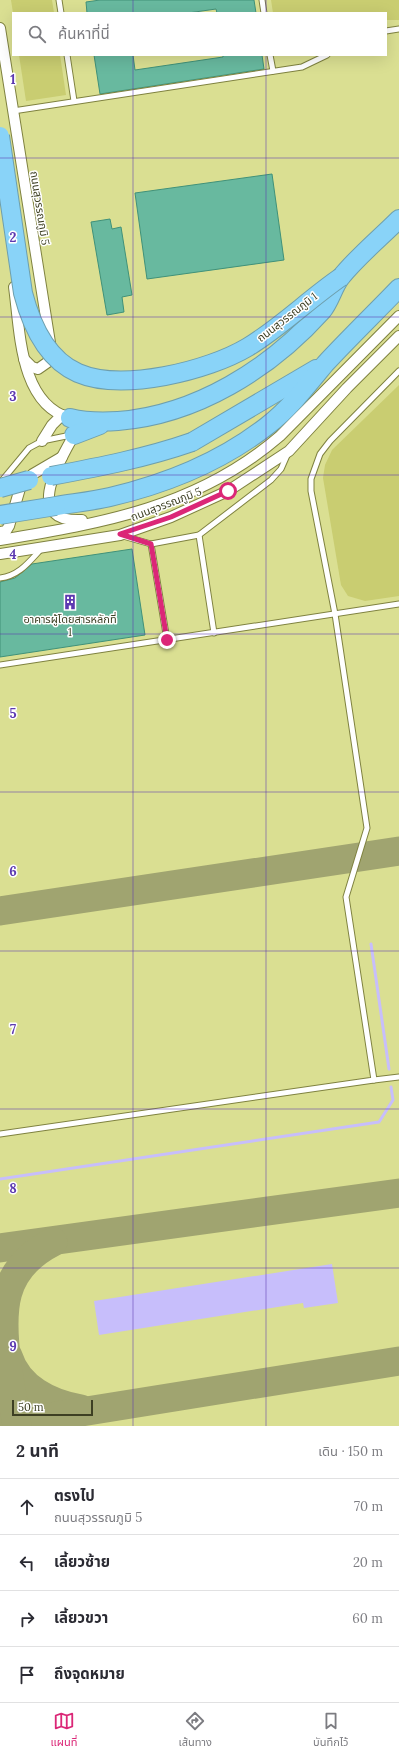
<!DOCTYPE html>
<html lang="th">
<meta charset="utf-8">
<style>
:root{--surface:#fff;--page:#f7f7f7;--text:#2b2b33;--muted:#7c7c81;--line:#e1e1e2;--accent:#db2777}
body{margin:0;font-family:Lora,"Noto Sans Thai",serif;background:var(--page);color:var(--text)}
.scale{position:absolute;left:12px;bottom:10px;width:81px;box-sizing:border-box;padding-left:4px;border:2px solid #3d3f23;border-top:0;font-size:11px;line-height:14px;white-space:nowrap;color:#3d3f23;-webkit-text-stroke:3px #fff;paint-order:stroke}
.stop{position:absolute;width:12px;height:12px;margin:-9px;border:3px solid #db2777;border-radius:50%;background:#fff}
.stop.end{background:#db2777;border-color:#fff;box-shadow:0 1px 4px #0008}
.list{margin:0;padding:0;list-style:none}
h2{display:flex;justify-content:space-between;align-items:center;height:52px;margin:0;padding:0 16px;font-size:17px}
h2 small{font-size:13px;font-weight:400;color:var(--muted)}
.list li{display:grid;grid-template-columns:26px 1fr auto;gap:12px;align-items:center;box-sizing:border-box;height:56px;padding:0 16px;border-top:1px solid var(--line)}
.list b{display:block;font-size:15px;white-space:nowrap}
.list p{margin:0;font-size:13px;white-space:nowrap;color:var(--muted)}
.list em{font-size:13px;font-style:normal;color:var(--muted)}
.icon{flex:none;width:22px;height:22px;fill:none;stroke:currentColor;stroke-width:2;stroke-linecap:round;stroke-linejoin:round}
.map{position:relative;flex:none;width:399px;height:1426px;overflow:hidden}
.search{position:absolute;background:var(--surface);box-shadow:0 4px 16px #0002;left:12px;right:12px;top:12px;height:44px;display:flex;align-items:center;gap:10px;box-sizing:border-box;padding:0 14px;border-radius:0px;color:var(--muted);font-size:15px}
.sheet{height:276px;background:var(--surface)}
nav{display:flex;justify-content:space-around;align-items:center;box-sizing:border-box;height:56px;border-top:1px solid var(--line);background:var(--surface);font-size:11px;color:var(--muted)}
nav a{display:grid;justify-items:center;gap:2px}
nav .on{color:var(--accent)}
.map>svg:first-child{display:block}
</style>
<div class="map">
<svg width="399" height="1426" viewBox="0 0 399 1426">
<rect width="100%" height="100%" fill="#e2e6a2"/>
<!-- built -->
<path fill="#dadf92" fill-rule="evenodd" d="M0,0H399V1426H0ZM13,13H386V55H13Z"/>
<!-- green -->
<g fill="#c9cd71">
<polygon points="11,0 52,0 54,13 13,13"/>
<polygon points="271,0 399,0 399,20 386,20 386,13 273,13"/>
<polygon points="19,55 60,55 66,95 26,101"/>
<polygon points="399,385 399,596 365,601 348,596 341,585 323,478 325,465 332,450"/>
</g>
<!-- water -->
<polygon fill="#c7befb" points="332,1264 338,1303 304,1308 303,1303 99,1335 94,1301"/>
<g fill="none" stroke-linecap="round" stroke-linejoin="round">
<!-- stream -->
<g stroke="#c7befb" stroke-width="3">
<polyline points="371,944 389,1069"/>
<polyline points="0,1179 379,1122 393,1100 391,1087"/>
</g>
<!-- taxiway -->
<g stroke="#a0a470" stroke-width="29">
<polyline points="0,911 399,851"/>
<polyline points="0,1248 399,1193"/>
<path d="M8,1356C18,1388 50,1404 81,1409"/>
<polyline points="0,1425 399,1361"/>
<path d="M17,1426C14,1406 10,1385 7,1365C0,1311 0,1269 53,1242"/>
</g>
</g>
<!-- building -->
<g fill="#68b99f" stroke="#409179">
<polygon points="100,0 254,0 256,13 217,13 216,9 188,13 87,13 86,2"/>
<polygon points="94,55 133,55 135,70 223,57 223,55 262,55 264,69 100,94"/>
<polygon points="272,174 284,260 147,279 135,193"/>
<polygon points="110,219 112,229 121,227 132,295 122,297 124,312 107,315 91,222"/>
<polygon points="132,549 145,635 0,657 0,582 15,578 32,564"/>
</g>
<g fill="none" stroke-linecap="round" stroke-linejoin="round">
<!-- lane casing -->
<g stroke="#7f8240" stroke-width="7">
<g id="lane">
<polyline points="59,0 61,13"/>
<polyline points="262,0 264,13"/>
<polyline points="386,31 399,29"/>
<polyline points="67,55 74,101"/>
<polyline points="270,55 273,71"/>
<polyline points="13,111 302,67 327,55"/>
<polyline points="0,483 29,448 42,441 71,435"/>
<polyline points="199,535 214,633"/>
<polyline points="123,536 151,544 199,535 271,480 281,469 288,453"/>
<polyline points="151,544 167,640"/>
<path d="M0,578C19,576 29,562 42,548"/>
<polyline points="0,665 399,604"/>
<polyline points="374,1080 399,1077"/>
<polyline points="0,1134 374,1080 346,897 367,828 335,614 311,491 311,479 320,454 330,441 399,371"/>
</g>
</g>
<!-- street casing -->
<g stroke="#7f8240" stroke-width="12">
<g id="street">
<polyline points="0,28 51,349 48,362 38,369 32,367 24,359"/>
<path d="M14,287C20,329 19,404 70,418"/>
<path d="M74,435C59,462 22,523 82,520"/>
<polyline points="42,441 52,425 62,415"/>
<polyline points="0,532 6,531 9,526 21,485 33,474 62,457"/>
<path d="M0,540C103,523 198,507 280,436L399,316"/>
<polyline points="0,554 120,535 171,517 228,491 289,451 347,388 399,336"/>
</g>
</g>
<!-- highway casing -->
<g stroke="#6e9fad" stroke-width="20">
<g id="highway">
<path d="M70,418C86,422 102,422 118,421C196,415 270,369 322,311C330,302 333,287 341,277C358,256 380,238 399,219"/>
<polyline points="74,435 100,425"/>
<polyline points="192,442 316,369"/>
<path d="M56,506C74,503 93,501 110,497C166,484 222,461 267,426C290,408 307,386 325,364C349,338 375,313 399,288"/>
</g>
</g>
<!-- lane -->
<use href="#lane" stroke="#fff" stroke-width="5"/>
<!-- street -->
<use href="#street" stroke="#fff" stroke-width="10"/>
<!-- highway -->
<use href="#highway" stroke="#89d3f8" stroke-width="18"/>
<!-- highway-bridge casing -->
<g stroke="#6e9fad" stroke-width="20" stroke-linecap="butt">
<g id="highway-bridge">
<path d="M0,136L23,293C31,324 46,359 78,373C122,392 208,371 248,347C281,327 309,299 341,277"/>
<path d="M51,476C99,467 146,458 192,442"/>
<polyline points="0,488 29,480"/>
<polyline points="0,515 56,506"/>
</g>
</g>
<!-- highway-bridge -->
<use href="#highway-bridge" stroke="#89d3f8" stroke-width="18"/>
</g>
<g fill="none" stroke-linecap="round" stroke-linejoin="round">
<!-- route -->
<polyline stroke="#db2777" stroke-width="5" points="167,640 151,544 120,534 171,517 228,491"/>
</g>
<!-- grid -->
<path fill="none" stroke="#5c39b1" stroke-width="1" stroke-opacity="0.55" d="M133,0V13M266,0V13M133,55V1426M266,55V1426M0,158H399M0,317H399M0,475H399M0,634H399M0,792H399M0,951H399M0,1109H399M0,1268H399"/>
<!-- icons -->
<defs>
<g id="building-bare" transform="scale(1.2)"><path d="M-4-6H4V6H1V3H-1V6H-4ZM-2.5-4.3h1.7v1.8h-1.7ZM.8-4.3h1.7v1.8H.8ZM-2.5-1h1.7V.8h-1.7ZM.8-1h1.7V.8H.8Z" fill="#5c39b1" stroke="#fff" stroke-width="2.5" paint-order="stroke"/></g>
</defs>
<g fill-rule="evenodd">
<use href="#building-bare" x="70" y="602"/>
</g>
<g text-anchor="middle" stroke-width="3" stroke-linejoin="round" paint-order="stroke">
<!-- street labels -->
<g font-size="11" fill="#3d3f23" stroke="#fff">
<text transform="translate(40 208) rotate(81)" y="4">ถนนสุวรรณภูมิ 5</text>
<text transform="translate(287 317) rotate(-38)" y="4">ถนนสุวรรณภูมิ 1</text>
<text transform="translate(166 504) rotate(-21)" y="4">ถนนสุวรรณภูมิ 5</text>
</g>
<!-- poi labels -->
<g font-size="11" fill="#3d3f23" stroke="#fff">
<text x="70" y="623">อาคารผู้โดยสารหลักที่<tspan x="70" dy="13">1</tspan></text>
</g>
</g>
<g font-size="13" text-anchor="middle" font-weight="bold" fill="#5c39b1" stroke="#fff" stroke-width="3" stroke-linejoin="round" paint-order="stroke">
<text x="13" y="84">1</text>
<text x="13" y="242">2</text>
<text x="13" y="401">3</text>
<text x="13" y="559">4</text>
<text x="13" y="718">5</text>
<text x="13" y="876">6</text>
<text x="13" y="1034">7</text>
<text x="13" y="1193">8</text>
<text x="13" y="1351">9</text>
</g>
</svg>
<div class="scale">50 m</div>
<div class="stop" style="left:228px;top:491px"></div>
<div class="stop end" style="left:167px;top:640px"></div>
<div class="search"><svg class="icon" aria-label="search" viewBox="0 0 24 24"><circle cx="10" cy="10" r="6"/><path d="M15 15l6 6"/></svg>ค้นหาที่นี่</div>
</div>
<section class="sheet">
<h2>2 นาที<small>เดิน · 150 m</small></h2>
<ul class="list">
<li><svg class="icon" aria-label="ahead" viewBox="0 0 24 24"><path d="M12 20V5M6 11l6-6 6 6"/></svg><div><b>ตรงไป</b><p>ถนนสุวรรณภูมิ 5</p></div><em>70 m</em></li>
<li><svg class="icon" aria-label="left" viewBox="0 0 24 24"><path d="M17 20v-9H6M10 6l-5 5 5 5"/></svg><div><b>เลี้ยวซ้าย</b></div><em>20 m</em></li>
<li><svg class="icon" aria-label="right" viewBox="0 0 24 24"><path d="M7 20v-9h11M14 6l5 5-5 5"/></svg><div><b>เลี้ยวขวา</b></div><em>60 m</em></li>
<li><svg class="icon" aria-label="arrive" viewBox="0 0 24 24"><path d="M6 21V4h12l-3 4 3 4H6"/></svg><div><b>ถึงจุดหมาย</b></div></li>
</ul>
</section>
<nav>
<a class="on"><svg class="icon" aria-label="map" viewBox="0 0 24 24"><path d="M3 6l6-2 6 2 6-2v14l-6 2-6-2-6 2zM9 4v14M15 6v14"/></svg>แผนที่</a>
<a><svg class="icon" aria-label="directions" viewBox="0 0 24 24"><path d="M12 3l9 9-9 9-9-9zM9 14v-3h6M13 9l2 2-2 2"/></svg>เส้นทาง</a>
<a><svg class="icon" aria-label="saved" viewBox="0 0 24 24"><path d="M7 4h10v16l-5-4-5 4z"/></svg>บันทึกไว้</a>
</nav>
